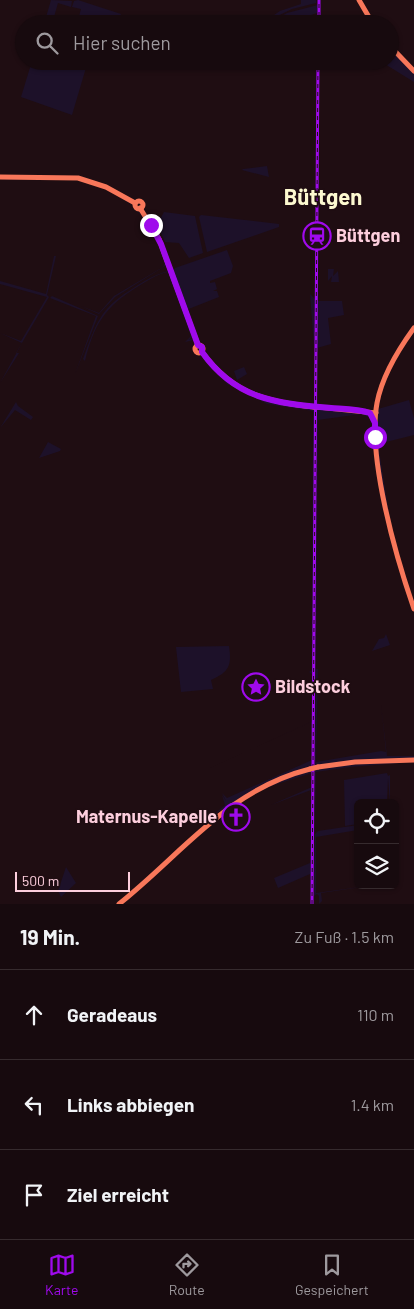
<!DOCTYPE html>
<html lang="de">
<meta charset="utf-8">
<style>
:root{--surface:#170a0e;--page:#201317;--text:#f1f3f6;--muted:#9e9a9e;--line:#362b2e;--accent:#9f0aec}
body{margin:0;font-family:Barlow,sans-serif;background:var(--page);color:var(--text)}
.controls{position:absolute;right:15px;bottom:15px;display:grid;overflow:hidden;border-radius:8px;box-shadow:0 1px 4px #0004}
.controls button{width:45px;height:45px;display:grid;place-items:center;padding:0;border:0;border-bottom:1px solid var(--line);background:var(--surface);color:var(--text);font:25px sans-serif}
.scale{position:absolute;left:15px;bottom:12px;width:115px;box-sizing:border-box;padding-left:5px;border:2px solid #fdcedd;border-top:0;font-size:14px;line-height:18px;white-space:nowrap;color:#fdcedd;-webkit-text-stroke:4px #1f0d12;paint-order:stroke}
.stop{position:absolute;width:15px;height:15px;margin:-11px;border:4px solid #9f0aec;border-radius:50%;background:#fff}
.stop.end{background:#9f0aec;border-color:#fff;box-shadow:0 1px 5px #0008}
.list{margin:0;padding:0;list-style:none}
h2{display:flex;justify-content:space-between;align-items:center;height:65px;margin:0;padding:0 20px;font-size:21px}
h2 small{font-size:16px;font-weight:400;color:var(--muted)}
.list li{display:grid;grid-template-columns:32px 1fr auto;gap:15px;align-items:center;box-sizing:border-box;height:90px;padding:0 20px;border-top:1px solid var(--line)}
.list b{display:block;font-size:19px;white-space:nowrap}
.list em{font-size:16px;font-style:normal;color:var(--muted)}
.icon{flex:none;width:28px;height:28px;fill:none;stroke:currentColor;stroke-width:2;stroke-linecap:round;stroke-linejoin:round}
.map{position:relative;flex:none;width:414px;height:904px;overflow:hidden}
.search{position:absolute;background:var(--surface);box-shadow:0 1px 4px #0004;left:15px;right:15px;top:15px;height:55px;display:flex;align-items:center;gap:12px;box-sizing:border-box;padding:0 18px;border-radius:28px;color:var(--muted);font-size:19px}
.sheet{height:335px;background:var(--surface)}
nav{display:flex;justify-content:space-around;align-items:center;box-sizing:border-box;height:70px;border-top:1px solid var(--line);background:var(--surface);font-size:14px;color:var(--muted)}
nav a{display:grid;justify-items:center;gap:2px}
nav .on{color:var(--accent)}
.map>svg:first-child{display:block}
</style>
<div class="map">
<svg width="414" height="904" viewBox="0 0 414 904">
<rect width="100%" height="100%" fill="#1f0d12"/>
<!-- green -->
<g fill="#1d1129">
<polygon points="51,0 72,1 71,7 58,3 52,24 44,24"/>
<polygon points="78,0 121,14 118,24 77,24 81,9 72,7 74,1"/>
<polygon points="301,0 316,0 316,3 292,9 261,24 280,11 301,4"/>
<polygon points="318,5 317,13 299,19 298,24 291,24 290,21 267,24 287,13"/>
<polygon points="390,50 414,72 414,82 380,61 376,62 368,72 375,61 390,61"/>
<polygon points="32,61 88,61 72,115 21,97"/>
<polygon points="267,166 269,177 242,170 243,169"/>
<path d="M53,177C113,178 148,208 167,264L165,266L115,297L99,314L81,306L99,313L114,296L163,267L165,263C160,217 113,184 70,178C47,175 23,181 0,179Z"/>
<polygon points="164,212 195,216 203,253 189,258 179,243 165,242 157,225"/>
<polygon points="201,215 279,224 279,227 207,252 199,217"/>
<polygon points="227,250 233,266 231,273 210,281 210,283 215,282 217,289 213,291 217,291 219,297 186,310 173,271 175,268"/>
<polygon points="54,256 56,256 47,295 49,297 16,353 19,353 0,383 22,343 0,333 21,341 47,297 0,284 0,281 46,294"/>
<polygon points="328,269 334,269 333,276 338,271 339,282 331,282 332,276 328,281"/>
<path d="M168,271L170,273L193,337L188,340L194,338L196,352L203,356L231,383L228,385L202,356L195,353L194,340L185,342L191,336L168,272C157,274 147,281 137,287C105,307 94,324 85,361L83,359C96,324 100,309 129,291C141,283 153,275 168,271Z"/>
<polygon points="310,294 315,299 314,347"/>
<polygon points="52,296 98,316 75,374 96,316 50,298"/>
<polygon points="317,301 342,301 344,315 328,318 331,344 317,348"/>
<path d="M394,362L383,388L378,409L409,400L414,418V435L378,444V416L377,438L391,526C384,488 372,447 377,408C380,392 387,377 394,362Z"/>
<polygon points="244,367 247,374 237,380 234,371"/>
<polygon points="232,385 248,394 315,408 312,904 310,874 278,888 274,878 310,863 311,790 271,805 312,787 312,773 274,785 242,799 310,767 263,784 212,816 225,805 222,795 226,801 222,793 227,798 312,760 311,722 210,768 313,721 312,674 309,672 312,670 313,411 267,404"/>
<polygon points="16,402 18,406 33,417 31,420 15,410 0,428"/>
<polygon points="317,408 363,412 373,418 377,458 388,520 414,612 388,524 371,418 361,414 318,420 316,669 318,669 316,762 381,751 386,752 381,705 387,756 414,756 414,759 350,761 315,766"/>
<polygon points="48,442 61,449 60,451 39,458"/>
<polygon points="386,634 390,645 372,651 379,639 384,638"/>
<path d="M229,646C232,666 229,672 211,680L213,689L181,692L176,647Z"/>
<polygon points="414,762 350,767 316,772 315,834 318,831 358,825 358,830 316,837 316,893 375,885 321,893 322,901 319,904 319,896 317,894 314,896 315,769 336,765"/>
<polygon points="387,773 388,776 390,775 390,803 388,778 387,803 358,803 358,824 345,826 344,780"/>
<polygon points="66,867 76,883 61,897 58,891"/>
</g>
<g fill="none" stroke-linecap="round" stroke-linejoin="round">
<!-- major -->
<g stroke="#f8775a" stroke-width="5">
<polyline points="359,0 373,24"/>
<polyline points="390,46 414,71"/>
<polyline points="0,177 78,178 106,187 135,203"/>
<circle cx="139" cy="205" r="4"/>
<polyline points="140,208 159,239 198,345"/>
<path d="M414,328C398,350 382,376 377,403C367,457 396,557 414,609"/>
<circle cx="199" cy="349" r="4"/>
<path d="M202,352C232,393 265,402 314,407"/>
<polyline points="318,407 376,413"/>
<polyline points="318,767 355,762 414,760"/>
<path d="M119,904C183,853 227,790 310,769"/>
</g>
<!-- rail casing -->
<g stroke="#9f0aec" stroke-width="3">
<g id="rail">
<polyline points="319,24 319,0"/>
<polyline points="312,904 318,61"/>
</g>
</g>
<!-- rail -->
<use href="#rail" stroke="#1f0d12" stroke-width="1" stroke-dasharray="4" stroke-linecap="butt"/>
<!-- major-bridge -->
<g stroke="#f8775a" stroke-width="5">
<polyline points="314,407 318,407"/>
<polyline points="310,769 318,767"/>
</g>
</g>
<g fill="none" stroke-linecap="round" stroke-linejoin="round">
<!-- route -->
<path stroke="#9f0aec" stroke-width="6" d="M151,225L161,244L198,345L202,347V352C236,400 276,403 331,408C344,409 358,409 370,413L375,423V437"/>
</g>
<!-- icons -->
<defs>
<g id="station-ring" transform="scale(1.4375)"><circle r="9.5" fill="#1f0d12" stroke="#9f0aec" stroke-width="1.5"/><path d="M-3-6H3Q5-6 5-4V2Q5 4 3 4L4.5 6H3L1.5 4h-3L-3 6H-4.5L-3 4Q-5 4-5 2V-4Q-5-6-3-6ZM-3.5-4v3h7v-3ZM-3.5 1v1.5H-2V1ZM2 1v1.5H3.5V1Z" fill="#9f0aec"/></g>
<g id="sight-ring" transform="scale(1.4375)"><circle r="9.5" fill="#1f0d12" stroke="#9f0aec" stroke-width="1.5"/><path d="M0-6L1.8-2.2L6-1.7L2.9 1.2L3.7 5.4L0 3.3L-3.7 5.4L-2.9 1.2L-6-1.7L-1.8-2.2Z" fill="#9f0aec"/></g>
<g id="church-ring" transform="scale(1.4375)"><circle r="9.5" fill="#1f0d12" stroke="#9f0aec" stroke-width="1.5"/><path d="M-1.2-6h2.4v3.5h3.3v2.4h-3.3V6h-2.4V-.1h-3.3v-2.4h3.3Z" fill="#9f0aec"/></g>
</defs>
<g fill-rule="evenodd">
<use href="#station-ring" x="317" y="236"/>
<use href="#sight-ring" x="256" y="687"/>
<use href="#church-ring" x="236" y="817"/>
</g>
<g text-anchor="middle" stroke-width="4" stroke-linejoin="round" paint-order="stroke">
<!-- poi labels -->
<g font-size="18" font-weight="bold" fill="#fdcedd" stroke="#1f0d12" text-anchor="start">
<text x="336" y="242">Büttgen</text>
<text x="275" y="693">Bildstock</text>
<text x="217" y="823" text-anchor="end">Maternus-Kapelle</text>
</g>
<!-- district labels -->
<g font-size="22" font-weight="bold" fill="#fdf9d0" stroke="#1f0d12">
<text x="323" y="205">Büttgen</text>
</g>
</g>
</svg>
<div class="controls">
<button><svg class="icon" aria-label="locate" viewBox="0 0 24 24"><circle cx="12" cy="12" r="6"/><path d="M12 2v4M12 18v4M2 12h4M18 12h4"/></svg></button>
<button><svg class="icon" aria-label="layers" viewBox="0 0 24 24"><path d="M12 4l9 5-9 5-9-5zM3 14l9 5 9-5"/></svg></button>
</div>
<div class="scale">500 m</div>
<div class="stop" style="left:375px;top:437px"></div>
<div class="stop end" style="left:151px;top:225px"></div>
<div class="search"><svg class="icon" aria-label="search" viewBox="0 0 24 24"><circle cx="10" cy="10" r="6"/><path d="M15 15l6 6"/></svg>Hier suchen</div>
</div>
<section class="sheet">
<h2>19 Min.<small>Zu Fuß · 1.5 km</small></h2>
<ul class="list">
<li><svg class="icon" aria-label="ahead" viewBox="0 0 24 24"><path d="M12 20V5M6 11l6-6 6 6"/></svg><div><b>Geradeaus</b></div><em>110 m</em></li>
<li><svg class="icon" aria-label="left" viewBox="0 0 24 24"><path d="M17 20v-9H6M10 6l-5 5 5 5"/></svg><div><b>Links abbiegen</b></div><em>1.4 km</em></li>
<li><svg class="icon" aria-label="arrive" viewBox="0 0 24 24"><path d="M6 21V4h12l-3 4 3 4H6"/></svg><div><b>Ziel erreicht</b></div></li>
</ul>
</section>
<nav>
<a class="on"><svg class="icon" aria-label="map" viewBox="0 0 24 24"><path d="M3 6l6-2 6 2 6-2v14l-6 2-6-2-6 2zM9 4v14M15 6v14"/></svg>Karte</a>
<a><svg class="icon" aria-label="directions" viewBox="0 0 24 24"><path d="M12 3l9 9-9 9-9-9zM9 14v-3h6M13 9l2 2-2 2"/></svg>Route</a>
<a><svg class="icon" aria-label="saved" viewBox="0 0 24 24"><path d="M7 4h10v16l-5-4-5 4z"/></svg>Gespeichert</a>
</nav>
